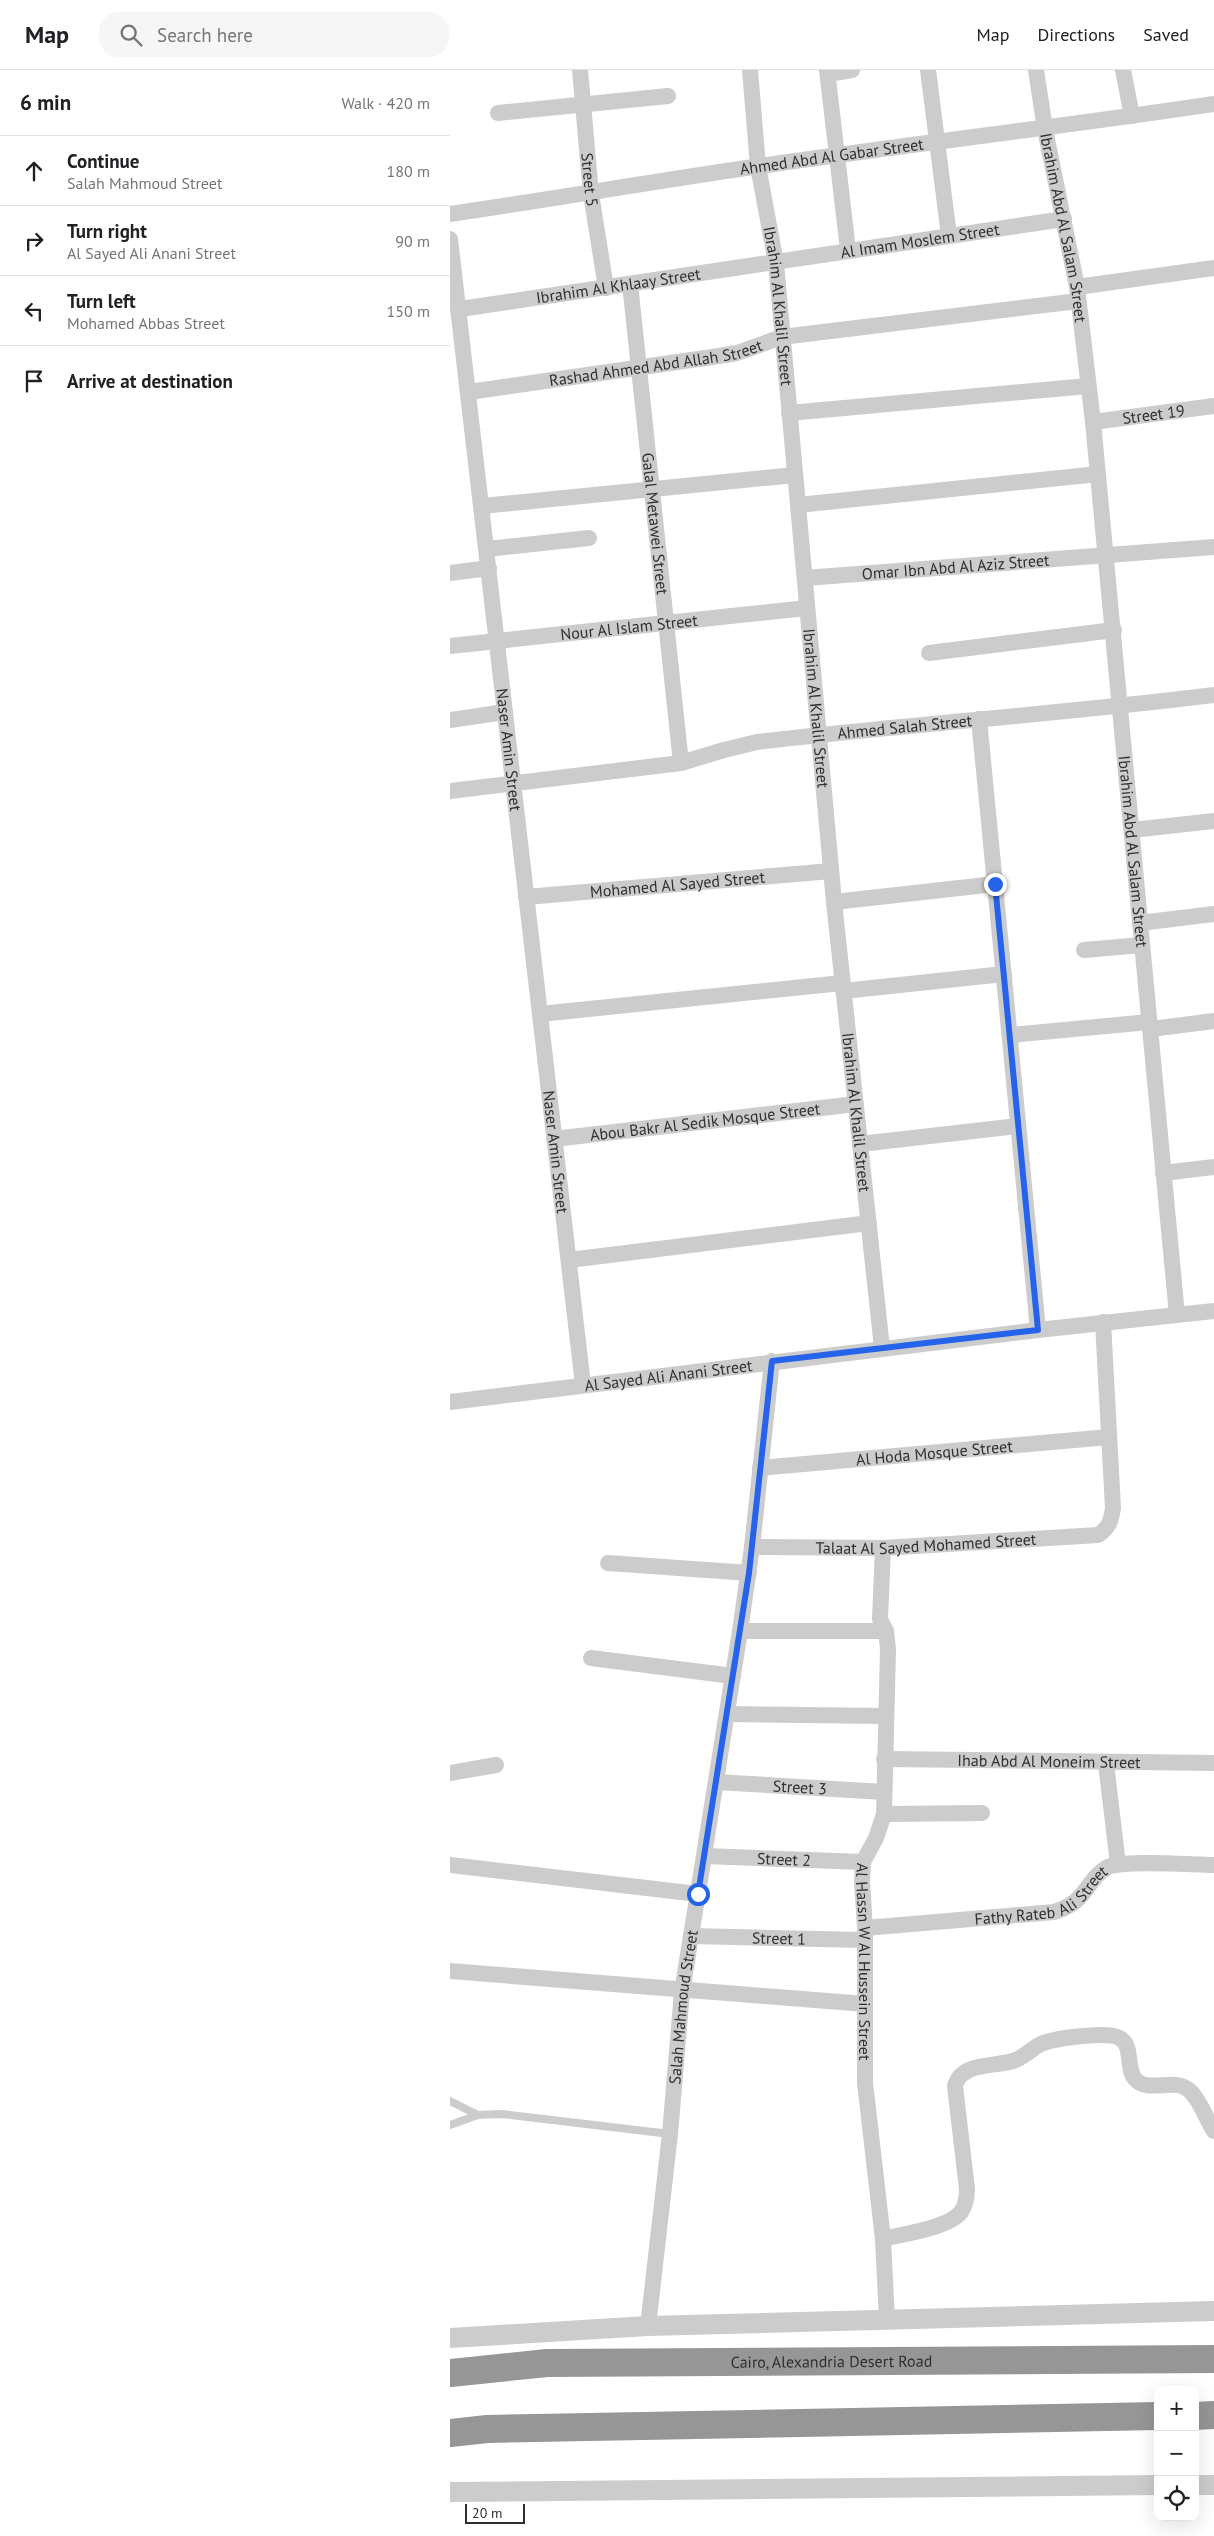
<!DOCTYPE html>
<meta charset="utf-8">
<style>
:root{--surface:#fff;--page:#f6f6f6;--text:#202124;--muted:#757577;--line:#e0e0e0}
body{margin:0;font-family:"PT Sans",sans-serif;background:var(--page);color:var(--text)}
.controls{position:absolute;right:15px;bottom:15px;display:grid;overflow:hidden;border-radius:10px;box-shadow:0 5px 20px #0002}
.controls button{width:45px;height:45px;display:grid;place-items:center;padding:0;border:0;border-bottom:1px solid var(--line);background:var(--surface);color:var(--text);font:25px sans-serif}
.scale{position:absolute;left:15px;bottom:12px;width:60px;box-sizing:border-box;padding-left:5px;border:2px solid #2f2f2f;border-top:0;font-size:14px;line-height:18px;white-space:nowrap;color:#2f2f2f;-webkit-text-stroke:4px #fff;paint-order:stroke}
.stop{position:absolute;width:15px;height:15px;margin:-11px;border:4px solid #2563eb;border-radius:50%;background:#fff}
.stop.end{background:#2563eb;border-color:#fff;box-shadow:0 1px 5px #0008}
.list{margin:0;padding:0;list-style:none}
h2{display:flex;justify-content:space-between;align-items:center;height:65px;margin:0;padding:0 20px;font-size:21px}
h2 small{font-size:16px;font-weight:400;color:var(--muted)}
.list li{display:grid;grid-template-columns:32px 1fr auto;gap:15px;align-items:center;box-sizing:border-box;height:70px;padding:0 20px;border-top:1px solid var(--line)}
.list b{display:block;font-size:19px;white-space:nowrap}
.list p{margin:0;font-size:16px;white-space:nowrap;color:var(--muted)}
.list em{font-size:16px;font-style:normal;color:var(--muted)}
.icon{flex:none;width:28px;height:28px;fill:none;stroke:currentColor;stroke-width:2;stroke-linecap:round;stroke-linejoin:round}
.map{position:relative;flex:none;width:764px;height:2466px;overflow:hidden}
header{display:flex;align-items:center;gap:30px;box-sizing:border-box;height:70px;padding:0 25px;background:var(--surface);border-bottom:1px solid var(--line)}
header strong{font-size:24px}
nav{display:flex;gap:28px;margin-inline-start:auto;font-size:18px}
.search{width:350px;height:45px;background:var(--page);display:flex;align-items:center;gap:12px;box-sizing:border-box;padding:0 18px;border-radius:20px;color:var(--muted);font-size:19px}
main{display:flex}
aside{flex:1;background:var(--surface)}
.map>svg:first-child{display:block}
</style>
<header>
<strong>Map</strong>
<div class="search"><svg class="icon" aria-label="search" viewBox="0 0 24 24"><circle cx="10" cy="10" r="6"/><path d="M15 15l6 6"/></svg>Search here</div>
<nav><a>Map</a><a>Directions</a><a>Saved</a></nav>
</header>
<main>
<aside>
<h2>6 min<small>Walk · 420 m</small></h2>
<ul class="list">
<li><svg class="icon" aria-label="ahead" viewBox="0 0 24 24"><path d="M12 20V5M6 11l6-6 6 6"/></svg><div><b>Continue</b><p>Salah Mahmoud Street</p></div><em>180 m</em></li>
<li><svg class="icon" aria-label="right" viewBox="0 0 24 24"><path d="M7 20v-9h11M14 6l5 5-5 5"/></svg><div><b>Turn right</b><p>Al Sayed Ali Anani Street</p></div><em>90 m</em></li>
<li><svg class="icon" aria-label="left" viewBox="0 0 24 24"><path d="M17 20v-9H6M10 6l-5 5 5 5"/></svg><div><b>Turn left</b><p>Mohamed Abbas Street</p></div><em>150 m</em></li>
<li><svg class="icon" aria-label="arrive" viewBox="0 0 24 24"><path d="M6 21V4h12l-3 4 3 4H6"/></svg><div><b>Arrive at destination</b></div></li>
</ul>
</aside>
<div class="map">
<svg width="764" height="2466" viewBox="0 0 764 2466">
<rect width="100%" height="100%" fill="#fff"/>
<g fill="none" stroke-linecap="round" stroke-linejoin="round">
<!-- service -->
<g stroke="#ccc" stroke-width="8">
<polyline points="0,2031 28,2045"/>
<polyline points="0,2055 28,2045 52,2044 220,2064"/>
</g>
<!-- minor -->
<g stroke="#ccc" stroke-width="16">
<path id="s1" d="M130,0L141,124L156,218"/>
<path id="s2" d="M300,0L308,96L326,193L384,832L432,1278"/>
<polyline points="377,0 398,180"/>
<polyline points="478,0 499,166"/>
<path id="s3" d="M586,0L595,59L627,217L643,352L727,1245"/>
<polyline points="673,0 682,46"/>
<polyline points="378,4 402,0"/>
<polyline points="48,43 218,26"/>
<path id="s4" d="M0,144C115,127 230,107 345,91C485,71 625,55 764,34"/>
<path id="s5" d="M0,169L133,1315"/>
<path id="s6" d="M180,214L231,693"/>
<polyline points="627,217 764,198"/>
<path id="s7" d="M10,239L614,149"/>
<path id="s8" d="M19,322L269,286L287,283L332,267L628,231"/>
<polyline points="339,343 638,316"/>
<path id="s9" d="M643,352L764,336"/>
<polyline points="348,435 648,404"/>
<polyline points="32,436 345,405"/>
<polyline points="37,479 139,468"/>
<polyline points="0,503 39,498"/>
<path id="s10" d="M355,508L764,477"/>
<path id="s11" d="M0,576L357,538"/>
<polyline points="479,583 664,560"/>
<polyline points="529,649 588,1260"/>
<polyline points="0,650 55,642"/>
<path id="s12" d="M0,721L231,693L274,680L307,672C459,654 612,644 764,625"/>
<polyline points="682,760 764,751"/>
<path id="s13" d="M76,827L381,801"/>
<polyline points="384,832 545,814"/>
<polyline points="690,853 764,844"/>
<polyline points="634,880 692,875"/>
<polyline points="393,921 554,904"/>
<polyline points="90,944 392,913"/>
<polyline points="701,959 764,951"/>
<polyline points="560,965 699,952"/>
<path id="s14" d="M104,1069L406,1034"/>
<polyline points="410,1074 568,1056"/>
<polyline points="713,1103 764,1097"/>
<polyline points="119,1190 419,1153"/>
<path id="s15" d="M0,1332L588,1260L764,1241"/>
<path id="s16" d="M310,1398L659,1367"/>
<path id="s17" d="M302,1477L433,1478L648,1465C659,1458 661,1451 663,1438L653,1252"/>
<path id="s18" d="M433,1478L430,1549L436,1561L438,1579L434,1744L426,1768L413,1792L412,1812L415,1858V2013L433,2169L437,2250"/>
<polyline points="158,1493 299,1503"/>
<polyline points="290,1561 436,1561"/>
<polyline points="141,1588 283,1606"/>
<polyline points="277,1644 434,1646"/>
<path id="s19" d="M434,1689L764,1693"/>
<polyline points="656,1694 668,1794"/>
<polyline points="0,1703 46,1695"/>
<path id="s20" d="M266,1712L434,1722"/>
<polyline points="434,1744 532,1743"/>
<path id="s21" d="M254,1786L413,1792"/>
<polyline points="0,1795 248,1824"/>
<path id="s22" d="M415,1858L604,1842C639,1831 634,1812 656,1798C671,1789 743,1795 764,1795"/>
<path id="s23" d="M241,1866L415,1870"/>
<polyline points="0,1901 415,1934"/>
<path d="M433,2169C453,2164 499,2158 511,2142C516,2135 517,2127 517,2119L505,2016C511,1992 544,1997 563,1991C573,1988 580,1980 589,1975C601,1968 650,1963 664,1966C687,1971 673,1999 687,2011C701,2023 727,2006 741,2022C751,2032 756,2049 764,2061"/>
<path id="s24" d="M198,2256L220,2064L232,1922L290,1561L302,1477L322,1291"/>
</g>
<!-- tertiary -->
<g stroke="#ccc" stroke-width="20">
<polyline points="0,2268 198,2256 764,2241"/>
<polyline points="745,2415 764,2415"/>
<polyline points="0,2422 708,2415"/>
</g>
<!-- motorway -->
<g stroke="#969696" stroke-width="28">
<path id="s25" d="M0,2303L97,2293L764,2289"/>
<polyline points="745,2346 764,2345"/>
<polyline points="0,2363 37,2359 708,2346"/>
</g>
</g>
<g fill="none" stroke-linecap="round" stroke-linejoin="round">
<!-- route -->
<polyline stroke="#2563eb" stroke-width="6" points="248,1824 299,1503 322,1291 588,1260 545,814"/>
</g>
<g text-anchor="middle" stroke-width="5" stroke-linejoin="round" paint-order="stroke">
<!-- street labels -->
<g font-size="16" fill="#2f2f2f" stroke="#fff">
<text dy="6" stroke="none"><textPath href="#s4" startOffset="386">Ahmed Abd Al Gabar Street</textPath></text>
<text dy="6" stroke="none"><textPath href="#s1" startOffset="110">Street 5</textPath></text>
<text dy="6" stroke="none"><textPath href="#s3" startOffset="160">Ibrahim Abd Al Salam Street</textPath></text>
<text dy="6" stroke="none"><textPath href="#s7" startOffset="465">Al Imam Moslem Street</textPath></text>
<text dy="6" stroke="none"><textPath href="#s7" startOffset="160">Ibrahim Al Khlaay Street</textPath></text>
<text dy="6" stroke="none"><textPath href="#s2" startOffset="238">Ibrahim Al Khalil Street</textPath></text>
<text dy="6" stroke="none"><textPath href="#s8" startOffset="189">Rashad Ahmed Abd Allah Street</textPath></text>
<text dy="6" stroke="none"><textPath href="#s9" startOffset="61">Street 19</textPath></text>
<text dy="6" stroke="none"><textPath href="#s6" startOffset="241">Galal Metawei Street</textPath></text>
<text dy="6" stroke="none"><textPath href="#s10" startOffset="151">Omar Ibn Abd Al Aziz Street</textPath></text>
<text dy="6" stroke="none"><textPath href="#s11" startOffset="180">Nour Al Islam Street</textPath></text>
<text dy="6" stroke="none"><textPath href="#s2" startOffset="642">Ibrahim Al Khalil Street</textPath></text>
<text dy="6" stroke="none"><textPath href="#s12" startOffset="460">Ahmed Salah Street</textPath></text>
<text dy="6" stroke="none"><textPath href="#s5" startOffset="514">Naser Amin Street</textPath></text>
<text dy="6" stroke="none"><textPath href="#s3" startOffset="788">Ibrahim Abd Al Salam Street</textPath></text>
<text dy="6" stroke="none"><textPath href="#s13" startOffset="152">Mohamed Al Sayed Street</textPath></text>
<text dy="6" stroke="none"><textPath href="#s2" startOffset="1048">Ibrahim Al Khalil Street</textPath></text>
<text dy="6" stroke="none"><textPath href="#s14" startOffset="152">Abou Bakr Al Sedik Mosque Street</textPath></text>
<text dy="6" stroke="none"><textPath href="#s5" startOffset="919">Naser Amin Street</textPath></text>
<text dy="6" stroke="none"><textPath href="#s15" startOffset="220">Al Sayed Ali Anani Street</textPath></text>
<text dy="6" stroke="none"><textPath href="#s16" startOffset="175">Al Hoda Mosque Street</textPath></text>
<text dy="6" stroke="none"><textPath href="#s17" startOffset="174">Talaat Al Sayed Mohamed Street</textPath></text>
<text dy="6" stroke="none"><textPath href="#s19" startOffset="165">Ihab Abd Al Moneim Street</textPath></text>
<text dy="6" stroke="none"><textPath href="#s20" startOffset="84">Street 3</textPath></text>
<text dy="6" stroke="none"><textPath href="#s21" startOffset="80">Street 2</textPath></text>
<text dy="6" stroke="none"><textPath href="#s22" startOffset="184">Fathy Rateb Ali Street</textPath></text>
<text dy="6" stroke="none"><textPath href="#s23" startOffset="88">Street 1</textPath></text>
<text dy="6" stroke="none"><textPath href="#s18" startOffset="420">Al Hassn W Al Hussein Street</textPath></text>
<text dy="6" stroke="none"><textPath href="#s24" startOffset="321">Salah Mahmoud Street</textPath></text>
<text dy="6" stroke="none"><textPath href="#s25" startOffset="382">Cairo, Alexandria Desert Road</textPath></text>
</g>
</g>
</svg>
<div class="controls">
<button>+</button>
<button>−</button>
<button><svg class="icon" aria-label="locate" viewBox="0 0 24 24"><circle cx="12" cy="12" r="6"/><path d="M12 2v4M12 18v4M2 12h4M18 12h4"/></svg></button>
</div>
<div class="scale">20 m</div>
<div class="stop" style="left:248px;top:1824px"></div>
<div class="stop end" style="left:545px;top:814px"></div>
</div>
</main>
